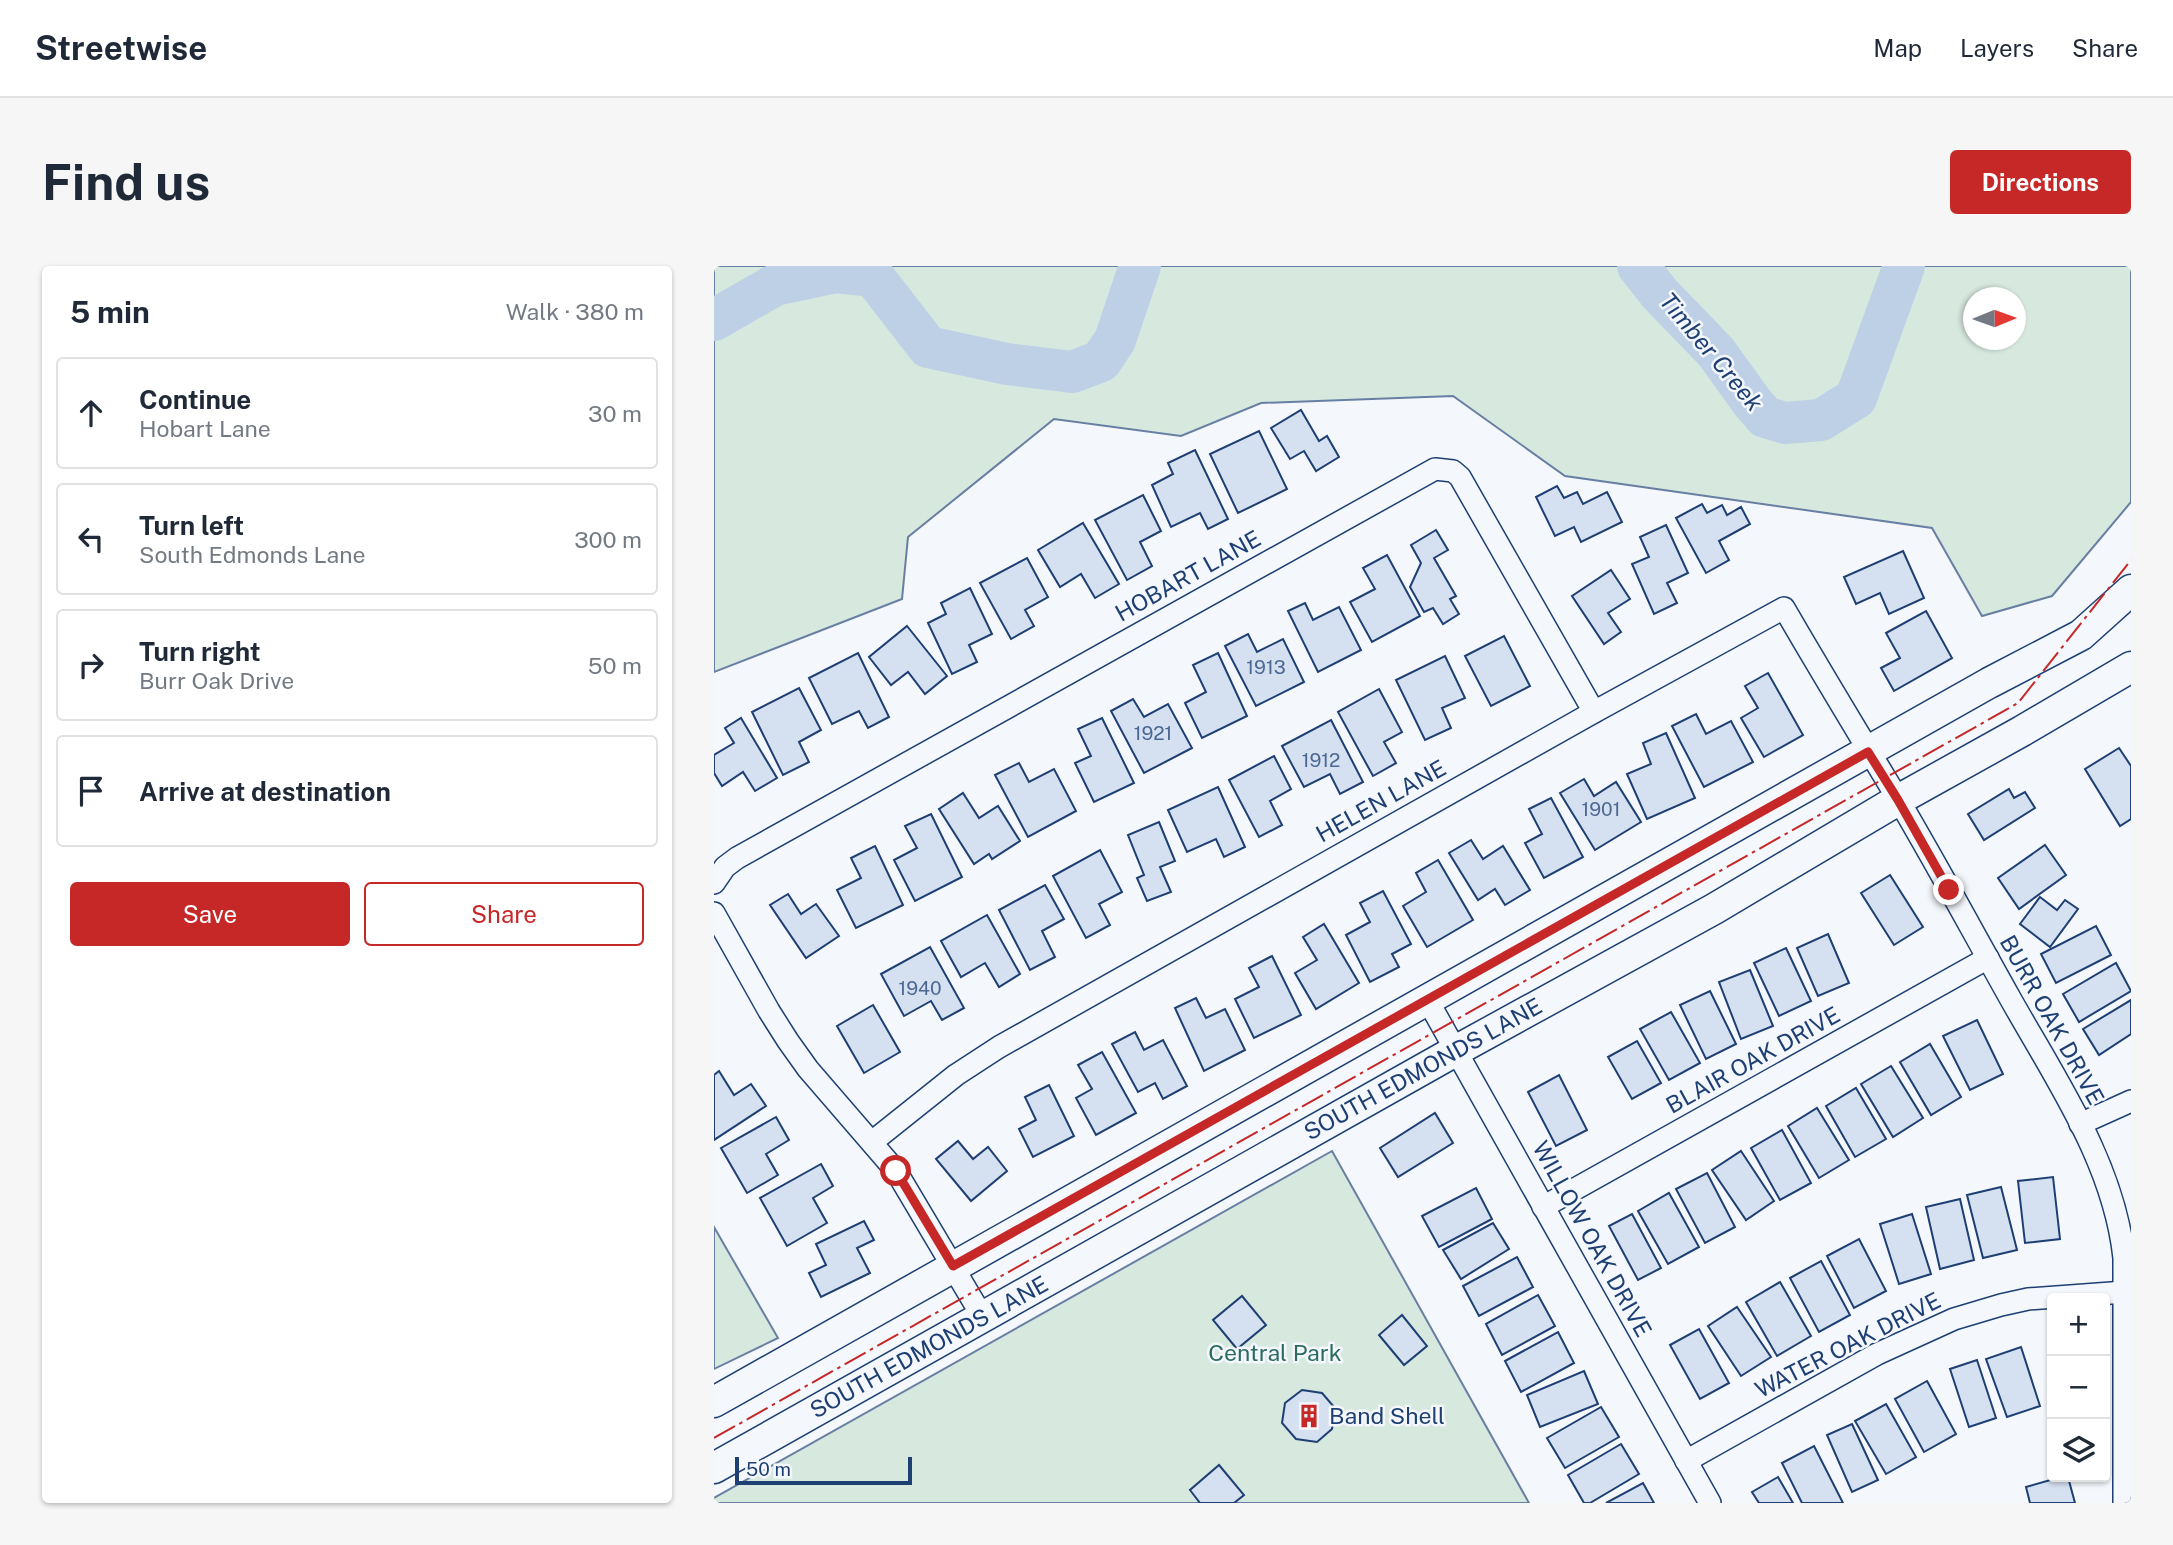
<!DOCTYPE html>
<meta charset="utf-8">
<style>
:root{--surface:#fff;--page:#f6f6f7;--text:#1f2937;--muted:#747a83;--line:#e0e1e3;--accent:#c62828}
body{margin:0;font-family:"Public Sans",sans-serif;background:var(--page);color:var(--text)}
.controls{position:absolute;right:21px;bottom:21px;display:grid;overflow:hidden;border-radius:7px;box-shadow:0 2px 5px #0004}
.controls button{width:63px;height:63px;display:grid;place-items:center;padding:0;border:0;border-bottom:2px solid var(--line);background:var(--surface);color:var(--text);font:35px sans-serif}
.compass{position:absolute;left:1249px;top:21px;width:63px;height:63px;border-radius:50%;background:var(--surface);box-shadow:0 2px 5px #0004;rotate:89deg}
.scale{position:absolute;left:21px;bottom:18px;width:177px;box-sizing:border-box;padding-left:7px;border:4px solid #1d3f73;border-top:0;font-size:19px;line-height:24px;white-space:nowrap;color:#1d3f73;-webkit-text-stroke:5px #f4f7fb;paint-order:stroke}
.stop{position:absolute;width:21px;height:21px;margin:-16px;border:5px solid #c62828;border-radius:50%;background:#fff}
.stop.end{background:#c62828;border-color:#fff;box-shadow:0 2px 7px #0008}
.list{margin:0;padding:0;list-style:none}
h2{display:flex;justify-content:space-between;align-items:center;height:91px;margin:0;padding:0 28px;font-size:30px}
h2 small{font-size:23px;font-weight:400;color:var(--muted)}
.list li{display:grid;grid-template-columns:46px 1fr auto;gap:21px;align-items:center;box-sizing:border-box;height:112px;margin:0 14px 14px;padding:0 14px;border:2px solid var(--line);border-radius:7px}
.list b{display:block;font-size:26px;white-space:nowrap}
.list p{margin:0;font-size:23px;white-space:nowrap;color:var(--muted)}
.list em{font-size:23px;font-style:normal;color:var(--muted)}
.actions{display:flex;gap:14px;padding:21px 28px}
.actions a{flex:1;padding:16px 0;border:2px solid var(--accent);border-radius:7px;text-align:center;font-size:24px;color:var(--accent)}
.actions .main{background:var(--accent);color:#fff}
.icon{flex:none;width:38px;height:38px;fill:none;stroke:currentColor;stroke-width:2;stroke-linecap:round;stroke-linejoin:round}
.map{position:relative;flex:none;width:1417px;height:1237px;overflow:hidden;border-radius:7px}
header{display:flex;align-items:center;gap:42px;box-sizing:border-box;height:98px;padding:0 35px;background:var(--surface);border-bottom:2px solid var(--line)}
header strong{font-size:33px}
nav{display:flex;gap:38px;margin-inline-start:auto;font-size:24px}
.intro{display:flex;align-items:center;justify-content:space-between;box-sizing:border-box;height:168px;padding:0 42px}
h1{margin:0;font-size:49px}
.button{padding:18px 32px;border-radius:7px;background:var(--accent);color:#fff;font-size:24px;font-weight:700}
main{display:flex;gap:42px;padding:0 42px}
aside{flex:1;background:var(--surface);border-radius:7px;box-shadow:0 2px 5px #0004}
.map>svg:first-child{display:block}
</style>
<header>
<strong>Streetwise</strong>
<nav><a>Map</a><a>Layers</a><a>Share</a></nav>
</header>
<div class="intro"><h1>Find us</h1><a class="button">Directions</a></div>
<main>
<aside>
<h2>5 min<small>Walk · 380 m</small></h2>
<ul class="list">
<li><svg class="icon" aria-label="ahead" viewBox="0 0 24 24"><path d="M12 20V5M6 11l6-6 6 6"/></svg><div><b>Continue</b><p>Hobart Lane</p></div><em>30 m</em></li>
<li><svg class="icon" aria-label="left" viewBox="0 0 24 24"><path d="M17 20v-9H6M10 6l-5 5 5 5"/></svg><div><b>Turn left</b><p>South Edmonds Lane</p></div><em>300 m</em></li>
<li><svg class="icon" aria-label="right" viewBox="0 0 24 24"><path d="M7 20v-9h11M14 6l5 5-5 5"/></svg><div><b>Turn right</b><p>Burr Oak Drive</p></div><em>50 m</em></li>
<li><svg class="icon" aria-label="arrive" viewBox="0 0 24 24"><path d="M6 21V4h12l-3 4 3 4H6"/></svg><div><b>Arrive at destination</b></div></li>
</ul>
<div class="actions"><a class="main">Save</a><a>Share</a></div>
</aside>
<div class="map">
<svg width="1417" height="1237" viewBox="0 0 1417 1237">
<rect width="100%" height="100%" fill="#f4f7fb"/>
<!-- green -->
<g fill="#d7e8df" stroke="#687fa3" stroke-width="2" fill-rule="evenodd">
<path d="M0,0H1417V236L1338,330L1268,350L1218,262L851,210L739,130L547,137L467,170L340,153L194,271L188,333L0,406ZM1260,32H1302V74H1260Z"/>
<polygon points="618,885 815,1237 0,1237 0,1232"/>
<polygon points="0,961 64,1072 0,1103"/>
</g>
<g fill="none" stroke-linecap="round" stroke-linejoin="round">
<!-- river -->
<g stroke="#bed0e5" stroke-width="42">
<polyline points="924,0 946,28 1002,86 1038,136 1051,151 1071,157 1107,154 1142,132 1190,0"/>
<polyline points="0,54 61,19 122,6 159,10 214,81 293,98 358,106 387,95 401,74 426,0"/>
</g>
</g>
<!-- building -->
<g fill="#d5e0f0" stroke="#1d3f73" stroke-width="2">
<polygon points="587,144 605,175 613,170 625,191 602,205 590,185 576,193 557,162"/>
<polygon points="545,165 573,223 524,247 496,188"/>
<polygon points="481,184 514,253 494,263 486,247 457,261 438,219 459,208 454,197"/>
<polygon points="843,220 850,232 863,226 869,238 893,226 908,256 867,276 860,261 841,270 822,231"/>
<polygon points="429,229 447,265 426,276 438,300 413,314 381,254"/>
<polygon points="988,238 993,247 1008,239 1013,249 1027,241 1036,258 1005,275 1015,294 992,307 962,252"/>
<polygon points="369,257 405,318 381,332 367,308 346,321 324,284"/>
<polygon points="952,259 974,307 953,317 963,337 940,348 918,298 935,291 926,271"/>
<polygon points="722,264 734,284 720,292 742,330 736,333 745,348 729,358 719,342 710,346 696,321 707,297 697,279"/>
<polygon points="1189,285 1210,332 1175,348 1166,327 1142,338 1130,311"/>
<polygon points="673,289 706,350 658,376 636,336 661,323 649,302"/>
<polygon points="313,292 334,331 311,344 320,360 297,373 266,317"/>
<polygon points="897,304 916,333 894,347 907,366 890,378 858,330"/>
<polygon points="256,322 278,368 255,379 263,396 238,408 214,357 232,348 227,337"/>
<polygon points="591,337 599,354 625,341 647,384 604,406 574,345"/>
<polygon points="1212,345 1238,392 1180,425 1167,402 1186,392 1172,367"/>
<polygon points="193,360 233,410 211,428 194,406 177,419 155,391"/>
<polygon points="534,368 543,386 569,373 590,416 542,440 511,380"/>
<polygon points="790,370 816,420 777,440 751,390"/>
<polygon points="144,387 175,451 154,462 145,445 118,458 95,412"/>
<polygon points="504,387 533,450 488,472 471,437 492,426 479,399"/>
<polygon points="731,390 751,432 728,442 737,462 711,474 682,414"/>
<polygon points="1054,407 1089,469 1050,491 1027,452 1044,442 1031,420"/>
<polygon points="85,422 107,464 85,476 95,496 69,509 38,446"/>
<polygon points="665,423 688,466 670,476 682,497 659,510 624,446"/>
<polygon points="419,433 430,451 454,438 478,482 430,507 397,445"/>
<polygon points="982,448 992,468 1017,455 1039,496 990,521 958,460"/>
<polygon points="27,452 63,512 41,525 29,506 8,520 0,507 0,489 20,477 11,462"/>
<polygon points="388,452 420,517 380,536 361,497 377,490 364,463"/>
<polygon points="617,454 649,516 626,528 616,508 590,521 568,480"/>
<polygon points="952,467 981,532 933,553 913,508 937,498 929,477"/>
<polygon points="1405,482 1417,500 1417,553 1406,560 1371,503"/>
<polygon points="560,490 577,523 556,535 568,559 545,571 515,514"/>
<polygon points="305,497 315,516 340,503 362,545 314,571 281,509"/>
<polygon points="870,513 880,530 902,516 927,556 881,584 846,527"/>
<polygon points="504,521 531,581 510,591 502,573 473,586 454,544"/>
<polygon points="1295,523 1300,532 1311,526 1321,542 1270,574 1254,548"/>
<polygon points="249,527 265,552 284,540 306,575 278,593 275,588 260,598 225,543"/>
<polygon points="837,532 869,591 830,612 811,577 828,568 815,543"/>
<polygon points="217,548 248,611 201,635 180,594 203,582 191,560"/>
<polygon points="445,556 461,595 446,601 457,626 433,635 423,612 430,609 414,569"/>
<polygon points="757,574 769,593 789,580 816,624 791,639 781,623 764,634 735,587"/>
<polygon points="1331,579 1352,609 1305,643 1284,612"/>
<polygon points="161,580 189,639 142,662 123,624 147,612 137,592"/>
<polygon points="386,584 408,626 385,638 396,659 372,672 339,610"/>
<polygon points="724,594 759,654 713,681 689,640 712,626 702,607"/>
<polygon points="1176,609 1209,661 1180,679 1147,627"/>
<polygon points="331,619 350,653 328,665 341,691 316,704 285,644"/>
<polygon points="669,625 697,678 678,688 685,701 656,716 632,669 656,656 646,637"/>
<polygon points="74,628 87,648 102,638 125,670 92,692 56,639"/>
<polygon points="1326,631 1343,644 1351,634 1364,643 1336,681 1306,658"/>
<polygon points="273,649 306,708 285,721 271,697 247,711 227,675"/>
<polygon points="610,658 645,717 602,743 581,707 603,694 589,671"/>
<polygon points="1382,660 1397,689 1342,717 1327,688"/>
<polygon points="1114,668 1135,717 1104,730 1083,682"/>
<polygon points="216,681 250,742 228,754 217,735 190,750 167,708"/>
<polygon points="1072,682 1097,735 1065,750 1040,697"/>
<polygon points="558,690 587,749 540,772 521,733 545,721 535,702"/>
<polygon points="1402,697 1417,725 1365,756 1349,728"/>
<polygon points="1036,704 1059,760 1027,773 1005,716"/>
<polygon points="996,725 1022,778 992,793 966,739"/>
<polygon points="482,732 492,752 511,743 531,784 490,805 461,742"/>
<polygon points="1417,734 1417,768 1385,789 1369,763"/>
<polygon points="159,739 186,786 150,807 123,760"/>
<polygon points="957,746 986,797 955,814 926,763"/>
<polygon points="1263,754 1289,808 1256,824 1229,770"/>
<polygon points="421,766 430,784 449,774 473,820 449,833 441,817 424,826 398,778"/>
<polygon points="923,775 947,817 918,833 894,791"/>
<polygon points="1216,778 1247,831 1217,849 1186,796"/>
<polygon points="388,786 422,847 382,869 362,832 378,823 364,799"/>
<polygon points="1177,800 1209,852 1179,871 1147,818"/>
<polygon points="5,805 20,829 37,818 52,840 0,874 0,809"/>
<polygon points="845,809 873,864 842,880 814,826"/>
<polygon points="335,819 360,870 319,891 305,863 322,854 311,831"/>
<polygon points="1142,822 1172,873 1141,891 1112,840"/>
<polygon points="1103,842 1135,894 1105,912 1074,860"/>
<polygon points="721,847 739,877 684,911 666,882"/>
<polygon points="62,851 75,874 52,888 64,909 33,927 7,882"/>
<polygon points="1068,864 1097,917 1066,934 1037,882"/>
<polygon points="244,875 259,893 274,881 293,905 257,935 222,893"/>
<polygon points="1027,885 1060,935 1032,954 998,904"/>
<polygon points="107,898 119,920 99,932 113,957 73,980 46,932"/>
<polygon points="993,907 1021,961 991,977 962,923"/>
<polygon points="1339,911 1346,973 1311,977 1304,915"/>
<polygon points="1287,921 1303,984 1269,992 1253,929"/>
<polygon points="762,922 778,953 725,981 708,950"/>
<polygon points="955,927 985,981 954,998 924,945"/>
<polygon points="1246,933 1260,994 1226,1003 1212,941"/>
<polygon points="918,948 947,1002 924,1014 895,960"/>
<polygon points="1198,948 1217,1008 1185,1018 1166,958"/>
<polygon points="150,955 160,974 143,982 156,1007 107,1031 95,1007 112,999 102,978"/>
<polygon points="779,957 795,983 747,1013 729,984"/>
<polygon points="1145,973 1172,1025 1140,1042 1113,990"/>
<polygon points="803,991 819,1021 765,1050 749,1020"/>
<polygon points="1107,995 1136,1049 1105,1066 1076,1012"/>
<polygon points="1066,1016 1097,1070 1063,1090 1032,1036"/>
<polygon points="824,1029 841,1060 788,1089 772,1058"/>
<polygon points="528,1030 552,1059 523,1083 499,1054"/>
<polygon points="1023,1041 1057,1091 1027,1110 994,1060"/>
<polygon points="688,1049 713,1080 690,1099 665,1069"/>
<polygon points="985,1063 1015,1117 986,1133 956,1079"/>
<polygon points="844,1066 860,1097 807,1126 791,1095"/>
<polygon points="1307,1081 1326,1140 1293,1151 1272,1093"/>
<polygon points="1263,1094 1282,1152 1255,1161 1236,1103"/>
<polygon points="870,1105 884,1138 826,1161 813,1129"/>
<polygon points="1213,1115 1242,1168 1210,1186 1181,1133"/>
<polygon points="588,1124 608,1127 621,1142 618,1163 603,1176 582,1173 568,1157 571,1137"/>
<polygon points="1172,1138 1202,1191 1172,1208 1141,1155"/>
<polygon points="887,1141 905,1171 851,1202 833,1172"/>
<polygon points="1138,1158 1164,1214 1138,1226 1113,1169"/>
<polygon points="907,1178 925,1208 876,1237 870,1237 854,1209"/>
<polygon points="1100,1180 1129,1237 1088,1237 1068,1197"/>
<polygon points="505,1199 530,1229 520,1237 486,1237 476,1224"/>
<polygon points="1064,1211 1079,1237 1045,1237 1038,1226"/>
<polygon points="1347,1211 1354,1211 1361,1237 1316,1237 1312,1221"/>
<polygon points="929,1217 940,1237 892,1237"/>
</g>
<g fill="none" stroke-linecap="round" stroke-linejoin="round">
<!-- minor casing -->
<g stroke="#1d3f73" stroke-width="24">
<g id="minor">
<polyline points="0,617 11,601 23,592 721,203 739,205 746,211 880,446"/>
<polyline points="0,647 55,745 74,775 94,803 182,905 268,1050"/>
<polyline points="714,735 996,1237"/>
<polyline points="1366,858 1417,835"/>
<path d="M158,876L242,809L285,781L880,446L1070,342C1107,406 1146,470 1184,533C1223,599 1259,666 1296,732C1342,814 1400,897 1410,992V1237"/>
<polyline points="829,941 1274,692"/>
<polyline points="972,1195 1163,1088 1240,1053 1287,1039 1314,1033 1411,1026"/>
</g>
</g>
<!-- secondary casing -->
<g stroke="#1d3f73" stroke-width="33">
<g id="secondary">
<polyline points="0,1136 1275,417 1367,369 1417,324"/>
<polyline points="0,1202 743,784 1000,643 1184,534 1308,465 1417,401"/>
</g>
</g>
<!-- minor -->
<use href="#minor" stroke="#f4f7fb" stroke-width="21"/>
<!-- secondary -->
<use href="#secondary" stroke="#f4f7fb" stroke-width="30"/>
<!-- power -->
<polyline stroke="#c62828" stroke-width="2" stroke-dasharray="24 5 3.5 5" stroke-linecap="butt" points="0,1172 1304,437 1417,294"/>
</g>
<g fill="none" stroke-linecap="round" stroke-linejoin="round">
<!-- route -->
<polyline stroke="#c62828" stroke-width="9" points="182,905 239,1000 1154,486 1184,534 1235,624"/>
</g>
<!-- icons -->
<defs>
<g id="building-bare" transform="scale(1.89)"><path d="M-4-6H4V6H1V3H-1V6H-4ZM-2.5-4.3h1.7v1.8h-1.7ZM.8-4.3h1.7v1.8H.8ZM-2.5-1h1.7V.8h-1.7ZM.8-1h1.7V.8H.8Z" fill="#c62828" stroke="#f4f7fb" stroke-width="2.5" paint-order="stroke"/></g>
</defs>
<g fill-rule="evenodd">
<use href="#building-bare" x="595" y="1150"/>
</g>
<g text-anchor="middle" stroke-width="5" stroke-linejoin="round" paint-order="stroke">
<!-- number labels -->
<g font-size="19" fill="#4b6792">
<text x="552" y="408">1913</text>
<text x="439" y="474">1921</text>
<text x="607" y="501">1912</text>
<text x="887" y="550">1901</text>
<text x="206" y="729">1940</text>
</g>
<!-- street labels -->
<g font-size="23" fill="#1d3f73" stroke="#f4f7fb">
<text transform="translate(474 310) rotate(-29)" y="8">HOBART LANE</text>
<text transform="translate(667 535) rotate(-29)" y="8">HELEN LANE</text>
<text transform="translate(1338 754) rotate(61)" y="8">BURR OAK DRIVE</text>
<text transform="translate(1039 794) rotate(-29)" y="8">BLAIR OAK DRIVE</text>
<text transform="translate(709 803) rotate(-29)" y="8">SOUTH EDMONDS LANE</text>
<text transform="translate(878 973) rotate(61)" y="8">WILLOW OAK DRIVE</text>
<text transform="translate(1134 1079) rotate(-27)" y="8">WATER OAK DRIVE</text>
<text transform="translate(215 1081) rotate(-29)" y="8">SOUTH EDMONDS LANE</text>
</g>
<!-- park labels -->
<g font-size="23" fill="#2c6c60" stroke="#f4f7fb">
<text x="561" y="1095">Central Park</text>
</g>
<!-- poi labels -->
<g font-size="23" fill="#1d3f73" stroke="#f4f7fb" text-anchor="start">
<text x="615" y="1158">Band Shell</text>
</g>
<!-- water labels -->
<g font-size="24" font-style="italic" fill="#1d3f73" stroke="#f4f7fb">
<text transform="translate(997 86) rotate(50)" y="8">Timber Creek</text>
</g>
</g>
</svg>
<div class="controls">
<button>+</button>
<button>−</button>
<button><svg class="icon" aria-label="layers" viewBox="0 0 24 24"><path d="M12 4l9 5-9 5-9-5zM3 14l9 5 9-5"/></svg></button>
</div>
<svg class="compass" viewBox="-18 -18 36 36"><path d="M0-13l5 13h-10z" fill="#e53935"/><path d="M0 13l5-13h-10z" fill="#747a83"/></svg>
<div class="scale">50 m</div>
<div class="stop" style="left:182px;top:905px"></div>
<div class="stop end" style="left:1235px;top:624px"></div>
</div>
</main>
